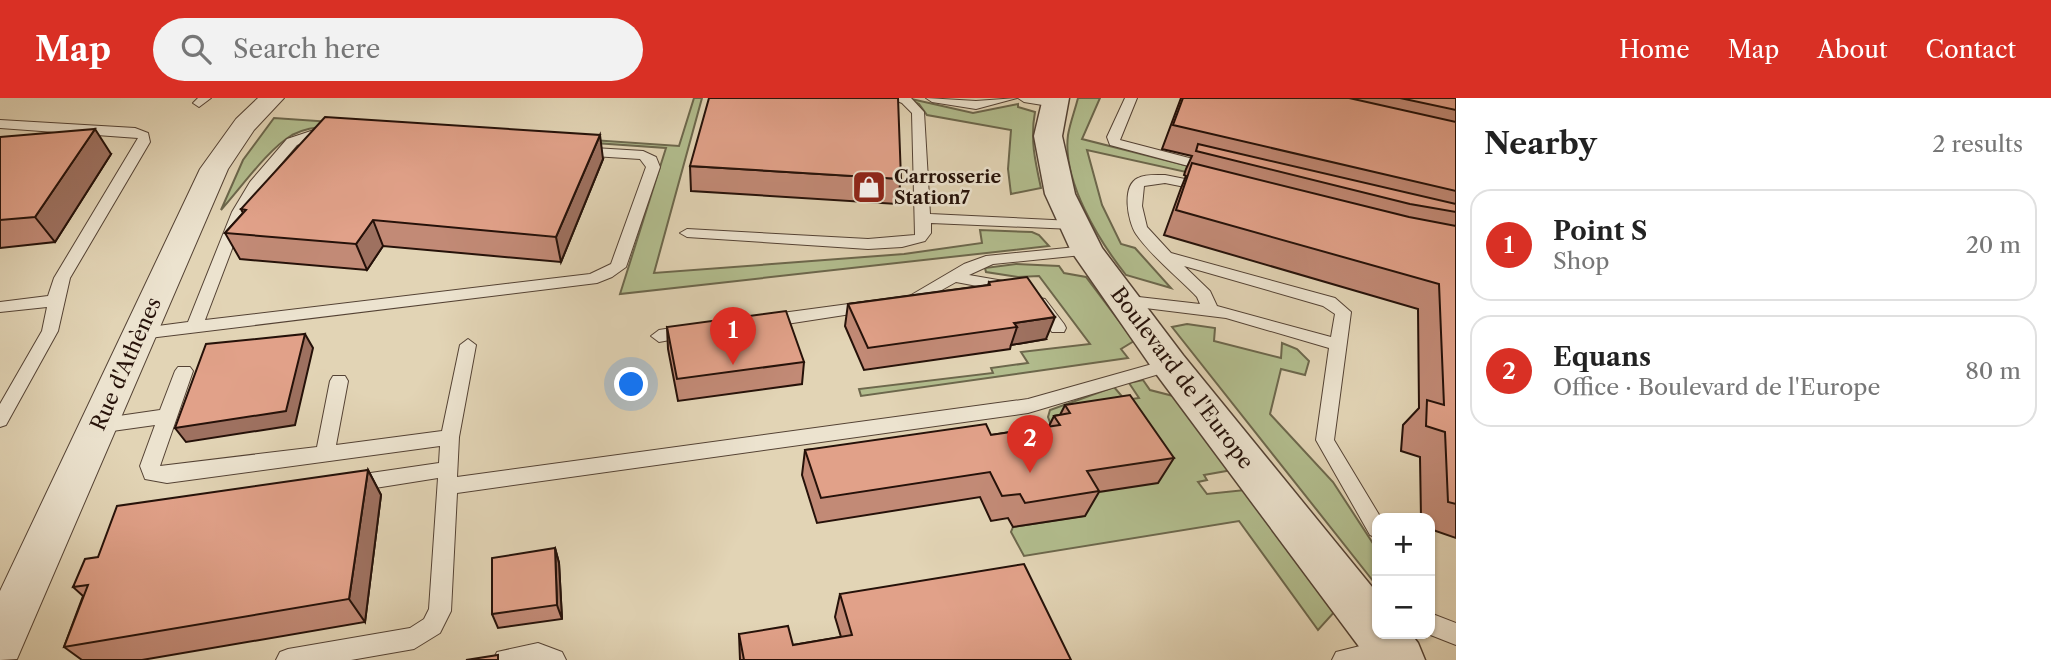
<!DOCTYPE html>
<meta charset="utf-8">
<style>
:root{--surface:#fff;--page:#f2f2f2;--text:#222;--muted:#767676;--line:#e0e0e0;--accent:#d93025}
body{margin:0;font-family:"Libre Caslon Text",serif;background:var(--page);color:var(--text)}
.controls{position:absolute;right:21px;bottom:21px;display:grid;overflow:hidden;border-radius:14px;box-shadow:0 2px 5px #0004}
.controls button{width:63px;height:63px;display:grid;place-items:center;padding:0;border:0;border-bottom:2px solid var(--line);background:var(--surface);color:var(--text);font:35px sans-serif}
.you{position:absolute;left:632px;top:287px;width:24px;height:24px;margin:-18px;border:5px solid #fff;border-radius:50%;background:#1a73e8;box-shadow:0 0 0 10px #1a73e833}
.badge{display:grid;place-items:center;width:46px;height:46px;border-radius:50%;background:var(--accent);color:#fff;font-size:23px;font-weight:700}
.pin{position:absolute;translate:-50% -58px;filter:drop-shadow(0 2px 4px #0008)}
.pin::after{content:'';position:absolute;top:37px;width:24px;height:21px;background:inherit;clip-path:polygon(0 0,100% 0,50% 100%)}
.list{margin:0;padding:0;list-style:none}
h2{display:flex;justify-content:space-between;align-items:center;height:91px;margin:0;padding:0 28px;font-size:30px}
h2 small{font-size:23px;font-weight:400;color:var(--muted)}
.list li{display:grid;grid-template-columns:46px 1fr auto;gap:21px;align-items:center;box-sizing:border-box;height:112px;margin:0 14px 14px;padding:0 14px;border:2px solid var(--line);border-radius:21px}
.list b{display:block;font-size:26px;white-space:nowrap}
.list p{margin:0;font-size:23px;white-space:nowrap;color:var(--muted)}
.list em{font-size:23px;font-style:normal;color:var(--muted)}
.icon{flex:none;width:38px;height:38px;fill:none;stroke:currentColor;stroke-width:2;stroke-linecap:round;stroke-linejoin:round}
.map{position:relative;flex:none;width:1456px;height:562px;overflow:hidden}
header{display:flex;align-items:center;gap:42px;box-sizing:border-box;height:98px;padding:0 35px;background:var(--accent);color:#fff}
header strong{font-size:33px}
nav{display:flex;gap:38px;margin-inline-start:auto;font-size:24px}
.search{width:490px;height:63px;background:var(--page);display:flex;align-items:center;gap:18px;box-sizing:border-box;padding:0 24px;border-radius:38px;color:var(--muted);font-size:26px}
main{display:flex}
aside{flex:1;background:var(--surface)}
.map>svg:first-child{display:block}
</style>
<header>
<strong>Map</strong>
<div class="search"><svg class="icon" aria-label="search" viewBox="0 0 24 24"><circle cx="10" cy="10" r="6"/><path d="M15 15l6 6"/></svg>Search here</div>
<nav><a>Home</a><a>Map</a><a>About</a><a>Contact</a></nav>
</header>
<main>
<div class="map">
<svg width="1456" height="562" viewBox="0 0 1456 562">
<rect width="100%" height="100%" fill="#e2d4b5"/>
<filter id="stains"><feTurbulence type="fractalNoise" baseFrequency=".00286" numOctaves="4"/><feColorMatrix values="0 0 0 0 .2 0 0 0 0 .09 0 0 0 0 .02 0 0 0 .5 -.17"/></filter>
<radialGradient id="worn" r=".72"><stop offset=".6" stop-color="#630" stop-opacity="0"/><stop offset="1" stop-color="#630" stop-opacity=".3"/></radialGradient>
<!-- green -->
<g fill="#b2bd8e" stroke="#6c674c" stroke-width="2">
<path d="M694,0H702L654,175L904,156L982,145L980,132L1032,134L1039,137L1049,148L620,196L666,50L334,27C320,29 305,30 292,37C267,52 241,90 221,112L243,62L274,20L679,48Z"/>
<path d="M907,0L973,15L1018,6V9L1035,14C1030,41 1035,63 1041,90L1011,96L1008,71L1011,32L927,17L919,6Z"/>
<path d="M1078,0H1100L1082,41L1394,120L1087,52L1102,107L1121,146L1135,150L1171,190L1126,177C1099,143 1062,83 1068,37C1070,25 1075,12 1078,0Z"/>
<polygon points="1016,166 1059,168 1064,175 1086,179 1134,243 1121,251 1128,260 861,298 859,291 993,275 991,270 1028,265 1021,254 1090,246 1039,178 1018,179 986,174 985,170"/>
<polygon points="1187,226 1215,230 1214,243 1281,260 1282,245 1297,251 1309,263 1305,277 1281,271 1270,316 1333,384 1374,447 1377,455 1377,488 1172,229"/>
<polygon points="1143,282 1150,292 1177,299 1232,372 1204,377 1207,382 1198,384 1207,396 1245,392 1337,511 1318,532 1239,423 1024,458 1011,434 1013,429 1084,418 1048,319 1050,312 1114,289 1125,302 1139,300 1129,285"/>
</g>
<g fill="none" stroke-linecap="round" stroke-linejoin="round">
<!-- service casing -->
<g stroke="#544234" stroke-width="2">
<g id="service">
<polygon points="198,0 211,0 199,9 193,5"/>
<polygon points="890,0 911,0 924,14 930,116 1073,123 1080,127 1073,131 931,125 931,135 925,143 902,149 868,151 687,139 680,135 687,131 868,141 915,137 912,15 902,5"/>
<polygon points="926,0 976,3 1017,0 976,11 932,4"/>
<polygon points="1018,0 1046,0 1061,5 1055,9 1024,4"/>
<polygon points="1125,0 1137,0 1120,42 1216,67 1216,73 1211,74 1110,47 1107,39"/>
<polygon points="0,22 135,30 148,35 150,44 70,180 58,233 6,327 0,329 0,306 42,233 47,209 0,214 0,204 48,198 54,180 138,40 0,30"/>
<polygon points="330,32 336,36 334,39 315,40 297,47 261,89 246,114 205,222 590,176 611,166 646,69 640,61 578,57 572,53 578,49 643,53 656,59 660,69 626,169 612,179 597,185 141,241 135,239 133,235 135,231 188,224 232,114 250,84 287,41 314,32"/>
<path d="M1165,77L1210,86L1212,89L1205,93L1165,85L1144,88L1142,108L1147,129L1171,155L1335,200L1351,214L1334,342L1381,420H1377V440L1370,437L1316,342L1329,250L1226,220L1121,207L1113,202L1121,197L1200,206L1197,199C1178,179 1152,159 1136,136C1128,124 1121,88 1138,80C1145,76 1157,77 1165,77ZM1184,168L1323,208L1335,216L1331,239L1217,208L1210,193Z"/>
<polygon points="1087,148 1094,153 1092,156 993,166 969,177 1015,185 1017,189 1015,193 1009,194 956,184 915,207 909,208 901,203 964,166 986,158"/>
<polygon points="1039,200 1045,201 1064,226 1066,230 1064,234 1052,234 1033,209 1031,205"/>
<polygon points="871,203 879,208 877,212 767,229 759,223 767,217"/>
<polygon points="691,227 697,229 699,233 697,237 659,244 651,238 659,232"/>
<polygon points="468,241 476,247 459,339 457,379 1028,301 1170,261 1179,267 1176,271 1028,315 457,395 451,513 440,535 414,551 351,562 276,562 280,554 288,551 410,530 424,521 429,511 438,380 350,394 343,392 340,386 343,380 350,378 439,365 440,348 167,385 145,381 140,368 155,327 98,335 91,333 89,328 91,323 98,321 160,312 175,273 178,269 190,269 193,273 160,368 317,349 330,283 333,278 345,278 348,283 336,347 442,333 460,247"/>
<polygon points="1430,515 1456,525 1456,547 1428,536"/>
<polygon points="1388,541 1396,544 1399,552 1396,560 1391,562 1332,562 1336,554"/>
<polygon points="538,545 562,554 566,562 493,562 497,554"/>
</g>
</g>
<!-- minor casing -->
<g stroke="#544234" stroke-width="2">
<polygon id="minor" points="258,0 284,0 254,32 228,71 17,561 0,562 0,493 200,71 236,21"/>
</g>
<!-- tertiary casing -->
<g stroke="#544234" stroke-width="3">
<polygon id="tertiary" points="1043,0 1069,0 1062,38 1075,96 1102,150 1183,257 1377,495 1377,536 1411,536 1418,545 1425,562 1369,562 1157,277 1071,153 1045,96 1034,38"/>
</g>
<!-- service -->
<use href="#service" fill="#ece3cf" fill-rule="evenodd"/>
<!-- minor -->
<use href="#minor" fill="#ece3cf" fill-rule="evenodd"/>
<!-- tertiary -->
<use href="#tertiary" fill="#ece3cf" fill-rule="evenodd"/>
</g>
<!-- wall -->
<g fill="#c28a76" stroke="#251109" stroke-width="2">
<polygon points="1181,0 1456,0 1456,440 1430,431 1430,420 1421,420 1420,359 1401,353 1403,327 1419,310 1418,211 1164,137 1181,90 1186,78 1184,77 1186,71 1192,58 1162,51"/>
<polygon points="0,39 111,56 55,144 0,150"/>
<polygon points="603,61 561,164 383,148 367,172 240,161 225,135 243,115 241,111"/>
<polygon points="690,68 901,81 897,106 691,93"/>
<polygon points="989,184 1046,241 1011,247 1010,251 864,272 845,228 848,206 988,187"/>
<polygon points="667,229 804,264 802,286 678,303 668,251"/>
<polygon points="1065,307 1174,360 1158,385 1099,394 1085,418 1013,429 1008,420 991,423 980,399 817,425 802,377 805,352 991,337 1049,328 1054,318 1060,317"/>
<polygon points="368,372 381,397 365,524 142,562 82,562 64,549 83,498 73,489 98,459"/>
<polygon points="555,450 559,465 562,521 498,530 492,516"/>
<polygon points="840,496 1071,562 740,562 739,536 793,547 841,539 835,519"/>
</g>
<!-- shaded-wall -->
<g fill="#9e7160" stroke="#251109" stroke-width="2">
<polygon points="95,31 111,56 55,144 35,119"/>
<polygon points="600,37 603,61 561,164 556,139"/>
<polygon points="373,122 383,148 367,172 356,146"/>
<polygon points="1055,219 1046,241 1011,247 1017,229 1014,225"/>
<polygon points="305,236 313,250 295,327 186,344 175,330"/>
<polygon points="368,372 381,397 365,524 349,501"/>
<polygon points="555,450 559,465 562,521 557,507"/>
</g>
<!-- building -->
<g fill="#e1a189" stroke="#251109" stroke-width="2">
<polygon points="709,0 898,0 901,81 690,68"/>
<polygon points="1183,0 1349,0 1456,24 1456,93 1173,27"/>
<polygon points="1400,0 1456,0 1456,12"/>
<polygon points="325,19 600,37 556,139 373,122 356,146 225,135 246,112 241,111"/>
<polygon points="95,31 35,119 0,122 0,39"/>
<polygon points="1198,46 1456,106 1456,114 1410,106 1196,53"/>
<polygon points="1192,65 1409,119 1456,128 1456,406 1448,404 1445,334 1426,328 1427,302 1444,307 1439,186 1176,112"/>
<polygon points="1027,179 1055,219 1014,225 1017,229 868,250 848,206 990,187 989,184"/>
<polygon points="786,213 804,264 677,281 667,229"/>
<polygon points="305,236 286,313 175,330 206,246"/>
<polygon points="1130,297 1174,360 1087,373 1099,393 1025,405 1020,396 1002,398 990,374 821,400 805,352 986,326 991,337 1060,327 1054,318 1070,315 1065,307"/>
<polygon points="368,372 349,501 64,549 88,487 73,489 85,461 98,459 117,408"/>
<polygon points="555,450 557,507 492,516 492,460"/>
<polygon points="1024,466 1071,562 744,562 739,536 788,528 793,547 852,537 840,496"/>
<polygon points="498,557 498,562 466,562"/>
</g>
<!-- icons -->
<defs>
<g id="shop-square" transform="scale(1.75)"><rect x="-9" y="-9" width="18" height="18" rx="4" fill="#8f2418" stroke="#ece3cf"/><path d="M-5-2.5h2.3a2.7 3.5 0 0 1 5.4 0H5L5.5 6h-11ZM-1.5-2.5h3a1.5 2.3 0 0 0-3 0Z" fill="#fff"/></g>
</defs>
<g fill-rule="evenodd">
<use href="#shop-square" x="869" y="89"/>
</g>
<g text-anchor="middle" stroke-width="5" stroke-linejoin="round" paint-order="stroke">
<!-- far-poi labels -->
<g font-size="18" font-weight="bold" fill="#251109" stroke="#ece3cf" text-anchor="start">
<text x="894" y="85">Carrosserie<tspan x="894" dy="21">Station7</tspan></text>
</g>
<!-- street labels -->
<g font-size="21" fill="#251109" stroke="#ece3cf">
<text transform="translate(126 266) rotate(-66)" y="7">Rue d'Athènes</text>
<text transform="translate(1182 280) rotate(53)" y="7">Boulevard de l'Europe</text>
</g>
</g>
<rect width="100%" height="100%" filter="url(#stains)"/>
<rect width="100%" height="100%" fill="url(#worn)"/>
</svg>
<div class="controls">
<button>+</button>
<button>−</button>
</div>
<div class="you"></div>
<div class="pin badge" style="left:733px;top:267px">1</div>
<div class="pin badge" style="left:1030px;top:375px">2</div>
</div>
<aside>
<h2>Nearby<small>2 results</small></h2>
<ul class="list">
<li><span class="badge">1</span><div><b>Point S</b><p>Shop</p></div><em>20 m</em></li>
<li><span class="badge">2</span><div><b>Equans</b><p>Office · Boulevard de l'Europe</p></div><em>80 m</em></li>
</ul>
</aside>
</main>
